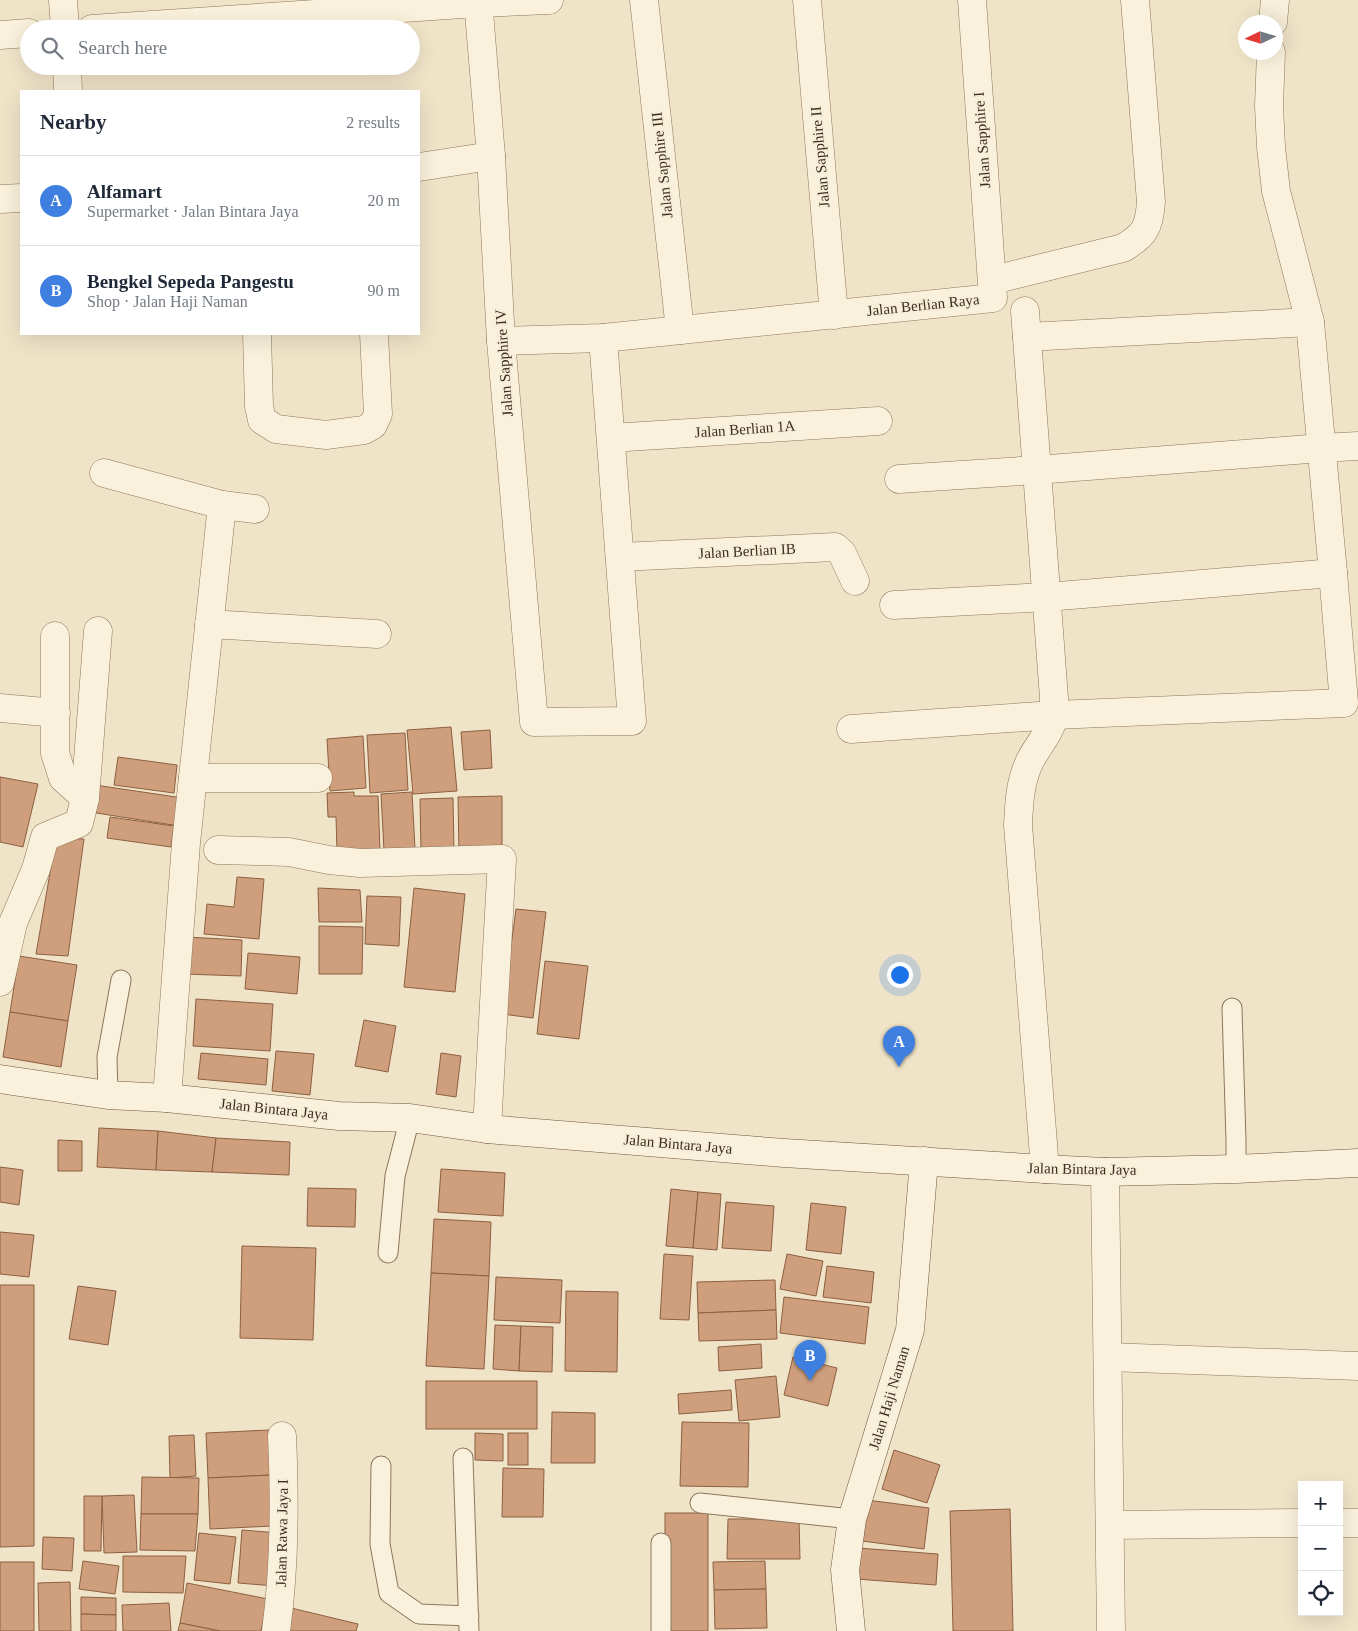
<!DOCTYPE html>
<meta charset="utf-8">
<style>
:root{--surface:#fff;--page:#f6f6f7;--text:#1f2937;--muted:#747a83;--line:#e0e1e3;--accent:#ea580c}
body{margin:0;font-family:"Times New Roman",serif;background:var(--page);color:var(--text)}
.controls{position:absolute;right:15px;bottom:15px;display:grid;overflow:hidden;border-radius:0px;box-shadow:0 5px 20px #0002}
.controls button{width:45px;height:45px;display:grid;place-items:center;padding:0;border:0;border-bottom:1px solid var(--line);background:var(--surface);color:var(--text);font:25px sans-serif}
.compass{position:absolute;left:1238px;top:15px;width:45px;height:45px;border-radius:50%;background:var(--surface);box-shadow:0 5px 20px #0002;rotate:266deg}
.you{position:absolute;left:899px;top:974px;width:18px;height:18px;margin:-12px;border:4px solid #fff;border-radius:50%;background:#1a73e8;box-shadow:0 0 0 8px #1a73e833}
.badge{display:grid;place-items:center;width:32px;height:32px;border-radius:50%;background:var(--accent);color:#fff;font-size:16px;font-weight:700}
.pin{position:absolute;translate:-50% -41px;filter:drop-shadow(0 1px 2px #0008)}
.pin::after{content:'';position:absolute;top:26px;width:18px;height:15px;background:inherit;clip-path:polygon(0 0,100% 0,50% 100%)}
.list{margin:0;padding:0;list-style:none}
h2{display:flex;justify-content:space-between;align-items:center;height:65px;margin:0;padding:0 20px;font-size:21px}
h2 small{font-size:16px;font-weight:400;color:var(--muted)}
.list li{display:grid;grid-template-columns:32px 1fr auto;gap:15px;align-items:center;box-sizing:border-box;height:90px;padding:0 20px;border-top:1px solid var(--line)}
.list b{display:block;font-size:19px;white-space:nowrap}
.list p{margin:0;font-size:16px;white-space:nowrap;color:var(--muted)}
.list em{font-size:16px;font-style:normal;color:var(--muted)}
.icon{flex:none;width:28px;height:28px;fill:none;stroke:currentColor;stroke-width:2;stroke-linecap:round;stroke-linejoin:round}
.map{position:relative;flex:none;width:1358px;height:1631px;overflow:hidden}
.search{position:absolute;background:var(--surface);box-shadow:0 5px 20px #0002;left:20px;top:20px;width:400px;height:55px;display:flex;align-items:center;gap:12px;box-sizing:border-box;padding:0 18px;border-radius:28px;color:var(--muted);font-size:19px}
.panel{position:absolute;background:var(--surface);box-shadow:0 5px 20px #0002;left:20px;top:90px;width:400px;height:245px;border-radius:0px}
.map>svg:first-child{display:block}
</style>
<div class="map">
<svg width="1358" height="1631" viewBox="0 0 1358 1631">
<rect width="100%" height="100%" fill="#f0e4c8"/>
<!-- building -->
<g fill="#cf9f7d" stroke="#8d5f41">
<polygon points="451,727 457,791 413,794 407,730"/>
<polygon points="490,730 492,768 464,770 461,732"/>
<polygon points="405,733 408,790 370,793 367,735"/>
<polygon points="363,736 366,788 330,791 327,739"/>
<polygon points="118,757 177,765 174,793 114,785"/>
<polygon points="0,777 38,784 23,847 0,842"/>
<polygon points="95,785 183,798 179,826 90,812"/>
<polygon points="354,792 354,796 378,796 380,851 337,852 336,817 328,817 327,793"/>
<polygon points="412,792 415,849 384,851 381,794"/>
<polygon points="502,796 502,854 459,854 458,797"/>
<polygon points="453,798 454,851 421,852 420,799"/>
<polygon points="110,817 174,826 171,847 107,838"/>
<polygon points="56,838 84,839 68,956 36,954"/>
<polygon points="237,877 264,879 259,939 204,934 207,904 234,907"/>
<polygon points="318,888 360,890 362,922 319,922"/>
<polygon points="414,888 465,894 455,992 404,987"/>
<polygon points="367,896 401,897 399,946 365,944"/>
<polygon points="516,909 546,912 533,1018 502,1014"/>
<polygon points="319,926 363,927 362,974 319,974"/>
<polygon points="186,937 242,940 241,976 184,974"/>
<polygon points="248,953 300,957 297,994 245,989"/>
<polygon points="19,956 77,965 68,1021 10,1012"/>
<polygon points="545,961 588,966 579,1039 537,1034"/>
<polygon points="196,999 273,1004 270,1051 193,1046"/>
<polygon points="10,1012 68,1021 61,1067 3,1057"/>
<polygon points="364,1020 396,1026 388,1072 355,1066"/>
<polygon points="276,1051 314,1054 310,1095 272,1091"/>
<polygon points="201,1053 268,1059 266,1085 198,1079"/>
<polygon points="441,1053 461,1056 456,1097 436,1094"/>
<polygon points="99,1128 158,1131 156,1170 97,1167"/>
<polygon points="158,1131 216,1138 212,1172 156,1170"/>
<polygon points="216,1138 290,1142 289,1175 212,1172"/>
<polygon points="58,1140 82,1141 82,1171 58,1171"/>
<polygon points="0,1167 23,1170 19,1205 0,1202"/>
<polygon points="441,1169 505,1173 503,1216 438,1212"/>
<polygon points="308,1188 356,1189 355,1227 307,1226"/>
<polygon points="671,1189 698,1192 693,1248 666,1246"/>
<polygon points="698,1192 721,1194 717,1250 693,1248"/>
<polygon points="726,1202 774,1206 771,1251 722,1248"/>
<polygon points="811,1203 846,1207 841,1254 806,1250"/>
<polygon points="434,1219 491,1222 489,1276 431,1273"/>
<polygon points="0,1232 34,1235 29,1277 0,1274"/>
<polygon points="242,1246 316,1248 313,1340 240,1338"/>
<polygon points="664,1254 693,1256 689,1320 660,1319"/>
<polygon points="787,1254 823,1261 816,1296 780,1289"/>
<polygon points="827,1266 874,1272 871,1303 823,1297"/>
<polygon points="431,1273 489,1276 484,1369 426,1366"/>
<polygon points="496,1277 562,1280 560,1323 494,1320"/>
<polygon points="775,1280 776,1310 698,1313 697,1282"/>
<polygon points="0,1285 34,1285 34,1546 0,1547"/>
<polygon points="78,1286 116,1291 108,1345 69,1339"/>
<polygon points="566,1291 618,1292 617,1372 565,1371"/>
<polygon points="784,1297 869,1307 865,1344 780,1333"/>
<polygon points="776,1310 777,1339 699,1341 698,1313"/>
<polygon points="495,1325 521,1326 519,1371 493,1369"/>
<polygon points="521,1326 553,1327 552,1372 519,1371"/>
<polygon points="761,1344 762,1368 719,1371 718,1347"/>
<polygon points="793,1357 837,1368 828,1406 784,1395"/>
<polygon points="776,1376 780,1417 739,1421 735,1380"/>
<rect x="426" y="1381" width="111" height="48"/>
<polygon points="731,1390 732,1410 679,1414 678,1394"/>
<polygon points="552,1412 595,1413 595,1463 551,1463"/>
<polygon points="682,1422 749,1423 748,1487 680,1486"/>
<polygon points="269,1430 271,1475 208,1478 206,1433"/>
<polygon points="475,1433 503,1434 503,1461 475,1460"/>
<rect x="508" y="1433" width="20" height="32"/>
<polygon points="194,1435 196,1476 170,1478 169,1436"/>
<polygon points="894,1450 940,1465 927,1503 882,1489"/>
<polygon points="503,1468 544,1469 543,1517 502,1517"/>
<polygon points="271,1475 273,1526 210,1529 208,1478"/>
<polygon points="142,1477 199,1478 198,1514 141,1514"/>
<polygon points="134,1495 137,1552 104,1553 102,1496"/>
<polygon points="84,1496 102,1496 101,1551 84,1551"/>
<polygon points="859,1499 929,1508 924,1549 854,1540"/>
<polygon points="1010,1509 1013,1631 953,1631 950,1511"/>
<rect x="665" y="1513" width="43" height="118"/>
<polygon points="141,1514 198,1514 195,1551 140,1550"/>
<polygon points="728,1519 799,1519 800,1559 727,1559"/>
<polygon points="242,1530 279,1533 275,1586 238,1583"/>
<polygon points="199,1533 236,1537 230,1584 194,1580"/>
<polygon points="43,1537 74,1538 72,1571 42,1569"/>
<polygon points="858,1548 938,1554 936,1585 856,1579"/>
<polygon points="123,1556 186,1556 183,1593 123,1592"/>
<polygon points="83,1561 119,1566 115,1594 79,1589"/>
<polygon points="765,1561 766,1589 714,1590 713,1562"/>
<rect x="0" y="1562" width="34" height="69"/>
<polygon points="70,1582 71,1631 39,1631 38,1583"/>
<polygon points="187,1583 268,1599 261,1631 220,1631 180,1623"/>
<polygon points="766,1589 767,1628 715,1629 714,1590"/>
<polygon points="81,1597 116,1598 116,1615 81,1614"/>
<polygon points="169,1603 171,1631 123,1631 122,1605"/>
<polygon points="287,1607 358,1624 356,1631 282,1631"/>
<polygon points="81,1614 116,1615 116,1631 81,1631"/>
<polygon points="180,1623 220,1631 178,1631"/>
</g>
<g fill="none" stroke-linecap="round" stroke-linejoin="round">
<!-- lane casing -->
<g stroke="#8d765c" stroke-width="21">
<g id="lane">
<polyline points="1232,1008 1236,1141 1236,1169"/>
<polyline points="108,1095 107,1057 121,980"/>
<polyline points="388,1253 395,1176 410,1118"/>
<polyline points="463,1458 469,1631"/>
<polyline points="381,1466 380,1544 389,1593 419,1614 469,1616"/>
<polyline points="700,1503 852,1519"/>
<polyline points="661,1631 661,1543"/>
</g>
</g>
<!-- street casing -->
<g stroke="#8d765c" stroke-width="29">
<g id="street">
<polyline points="63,0 65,29"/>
<polyline points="478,0 491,156 501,341 534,722 632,721 603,338"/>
<polyline points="644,0 680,330"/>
<polyline points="807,0 834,315"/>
<polyline points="1273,22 1275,0"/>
<polyline points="92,29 478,3 549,0"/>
<polyline points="0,35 29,33"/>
<polyline points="67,66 68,91"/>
<polyline points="419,167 491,156"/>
<polyline points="0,199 21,198"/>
<path d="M993,280L1123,248C1145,235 1149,228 1151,202L1135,0"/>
<path d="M1025,311L1054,698C1054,703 1054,709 1054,714C1052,732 1036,747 1029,763C1020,783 1019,803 1018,825L1045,1169"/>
<polyline points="257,334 259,406 262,420 276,429 326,435 364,430 373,425 378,414 374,334"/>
<polyline points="1027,337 1310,322"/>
<polyline points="501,341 603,338 993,298 972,0"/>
<polyline points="611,438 878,421"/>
<polyline points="104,473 222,505 255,509"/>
<polyline points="899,479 1036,470 1322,448 1358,446"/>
<polyline points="620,557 835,547 842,553 855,581"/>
<polyline points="894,605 1047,597 1333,573"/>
<polyline points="209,624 377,634"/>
<polyline points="55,636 55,753 63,778 85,798"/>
<polyline points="0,708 56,713"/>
<polyline points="851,729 1054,715 1344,703 1333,573 1310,322 1276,191 1271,147 1269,106 1271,52"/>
<polyline points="193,778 318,778"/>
<polyline points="218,850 289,852 329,860 360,863 502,859 487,1129"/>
<polyline points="0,982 13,923 36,869 45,837 79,823 85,798 98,631"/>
<polyline points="167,1098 186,843 222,505"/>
<polyline points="1105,1172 1111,1631"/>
<polyline points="1108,1357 1358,1366"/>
<polyline points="1339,1523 1358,1523"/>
<polyline points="1110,1525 1302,1523"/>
<path d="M276,1631C285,1566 285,1501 282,1436"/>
</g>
</g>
<!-- secondary casing -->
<g stroke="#6f573f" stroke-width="29">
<g id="secondary">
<polyline points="0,1079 108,1095 167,1098 339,1116 410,1118 487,1129 784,1153 1045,1169 1105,1172 1236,1169 1358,1163"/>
<polyline points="851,1631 845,1570 852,1519 910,1330 924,1161"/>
</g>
</g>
<!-- lane -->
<use href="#lane" stroke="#faf1dc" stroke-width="19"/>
<!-- street -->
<use href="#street" stroke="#faf1dc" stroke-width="28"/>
<!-- secondary -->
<use href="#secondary" stroke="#faf1dc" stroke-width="28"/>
</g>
<g text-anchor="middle" stroke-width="4" stroke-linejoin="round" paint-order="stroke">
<!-- street labels -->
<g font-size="15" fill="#3d2e20" stroke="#f7eed8">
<text transform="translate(982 140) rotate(-94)" y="5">Jalan Sapphire I</text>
<text transform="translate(820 157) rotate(-95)" y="5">Jalan Sapphire II</text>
<text transform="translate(662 165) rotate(-96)" y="5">Jalan Sapphire III</text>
<text transform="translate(923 305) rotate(-6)" y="5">Jalan Berlian Raya</text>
<text transform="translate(504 363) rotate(-94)" y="5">Jalan Sapphire IV</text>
<text transform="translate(745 429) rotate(-4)" y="5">Jalan Berlian 1A</text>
<text transform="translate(747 551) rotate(-3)" y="5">Jalan Berlian IB</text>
<text transform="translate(274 1109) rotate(6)" y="5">Jalan Bintara Jaya</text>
<text transform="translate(678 1144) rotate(5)" y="5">Jalan Bintara Jaya</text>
<text transform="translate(1082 1169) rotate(1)" y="5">Jalan Bintara Jaya</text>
<text transform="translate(889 1398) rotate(-73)" y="5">Jalan Haji Naman</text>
<text transform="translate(282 1533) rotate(-89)" y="5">Jalan Rawa Jaya I</text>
</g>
</g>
</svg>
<div class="controls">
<button>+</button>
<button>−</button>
<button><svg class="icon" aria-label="locate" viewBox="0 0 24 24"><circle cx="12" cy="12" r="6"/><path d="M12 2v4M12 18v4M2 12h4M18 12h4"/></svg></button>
</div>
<svg class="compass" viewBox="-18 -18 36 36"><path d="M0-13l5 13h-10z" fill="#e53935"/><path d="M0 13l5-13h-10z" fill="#747a83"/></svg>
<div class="you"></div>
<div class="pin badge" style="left:899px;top:1067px;background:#3f7fe0">A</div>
<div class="pin badge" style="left:810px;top:1381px;background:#3f7fe0">B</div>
<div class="search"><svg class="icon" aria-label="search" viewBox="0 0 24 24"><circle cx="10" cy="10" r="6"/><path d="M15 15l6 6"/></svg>Search here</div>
<section class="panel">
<h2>Nearby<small>2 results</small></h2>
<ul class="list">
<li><span class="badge" style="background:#3f7fe0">A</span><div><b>Alfamart</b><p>Supermarket · Jalan Bintara Jaya</p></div><em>20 m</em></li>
<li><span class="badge" style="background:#3f7fe0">B</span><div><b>Bengkel Sepeda Pangestu</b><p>Shop · Jalan Haji Naman</p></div><em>90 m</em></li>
</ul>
</section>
</div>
